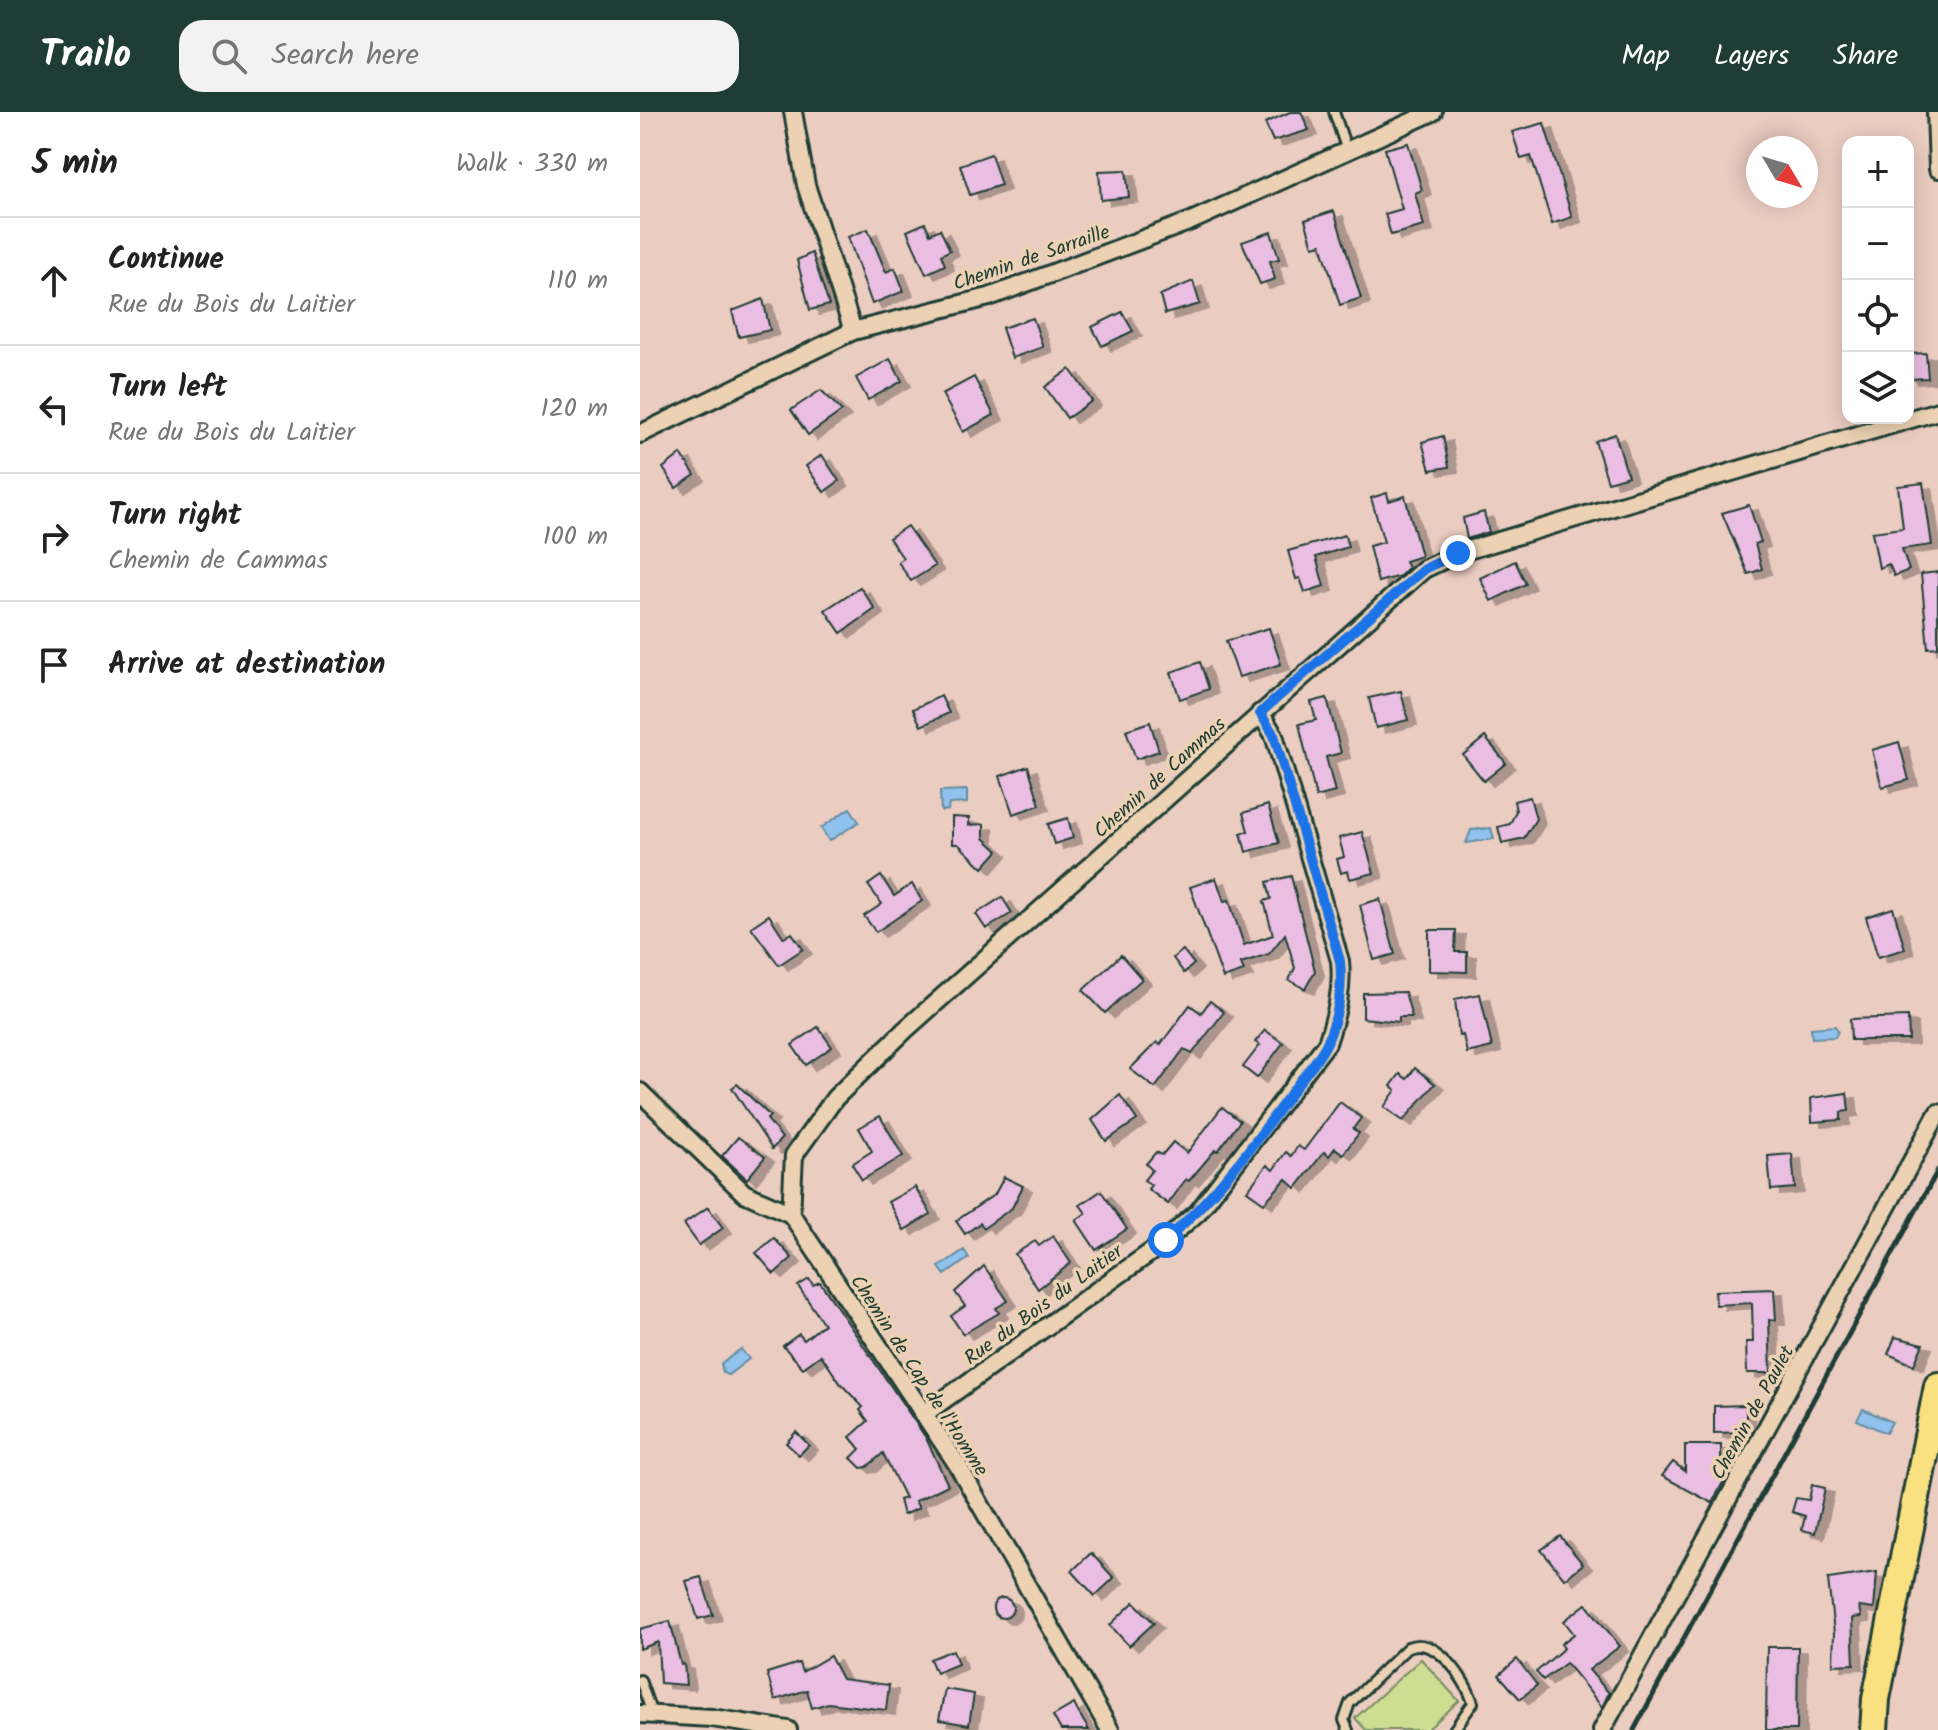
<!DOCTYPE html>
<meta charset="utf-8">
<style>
:root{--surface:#fff;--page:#f2f2f2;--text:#222;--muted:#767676;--line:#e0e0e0;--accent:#1f3d34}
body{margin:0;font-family:Kalam,sans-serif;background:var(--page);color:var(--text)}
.controls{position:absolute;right:24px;top:24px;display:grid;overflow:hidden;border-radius:16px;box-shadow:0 4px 20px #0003}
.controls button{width:72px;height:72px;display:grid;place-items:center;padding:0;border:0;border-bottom:2px solid var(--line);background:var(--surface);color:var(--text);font:40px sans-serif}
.compass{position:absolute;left:1106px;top:24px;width:72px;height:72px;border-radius:50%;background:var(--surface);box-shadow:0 4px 20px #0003;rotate:128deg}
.stop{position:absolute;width:24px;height:24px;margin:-18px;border:6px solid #1a73e8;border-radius:50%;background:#fff}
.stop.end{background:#1a73e8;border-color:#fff;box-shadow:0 2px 8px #0008}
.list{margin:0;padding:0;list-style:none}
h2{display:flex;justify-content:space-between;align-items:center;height:104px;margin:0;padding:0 32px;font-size:34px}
h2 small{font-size:26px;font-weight:400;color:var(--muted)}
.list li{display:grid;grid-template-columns:52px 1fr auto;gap:24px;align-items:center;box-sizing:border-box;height:128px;padding:0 32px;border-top:2px solid var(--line)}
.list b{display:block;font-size:30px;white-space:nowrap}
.list p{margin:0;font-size:26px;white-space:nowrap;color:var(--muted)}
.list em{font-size:26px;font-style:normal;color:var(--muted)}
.icon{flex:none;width:44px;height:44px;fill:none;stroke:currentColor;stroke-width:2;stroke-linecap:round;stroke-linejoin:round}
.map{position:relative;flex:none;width:1298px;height:1618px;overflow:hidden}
header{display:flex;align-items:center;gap:48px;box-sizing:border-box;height:112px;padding:0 40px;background:var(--accent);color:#fff}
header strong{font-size:38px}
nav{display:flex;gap:44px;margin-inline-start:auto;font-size:28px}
.search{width:560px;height:72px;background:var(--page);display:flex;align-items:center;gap:20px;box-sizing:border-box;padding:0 28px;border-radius:24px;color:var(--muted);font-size:30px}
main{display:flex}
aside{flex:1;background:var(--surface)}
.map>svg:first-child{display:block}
</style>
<header>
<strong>Trailo</strong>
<div class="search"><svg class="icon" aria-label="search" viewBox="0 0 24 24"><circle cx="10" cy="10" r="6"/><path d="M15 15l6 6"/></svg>Search here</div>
<nav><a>Map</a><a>Layers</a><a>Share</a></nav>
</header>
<main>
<aside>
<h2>5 min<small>Walk · 330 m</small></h2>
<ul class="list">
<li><svg class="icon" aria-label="ahead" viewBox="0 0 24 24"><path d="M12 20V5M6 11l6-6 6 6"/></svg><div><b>Continue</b><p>Rue du Bois du Laitier</p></div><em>110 m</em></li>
<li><svg class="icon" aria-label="left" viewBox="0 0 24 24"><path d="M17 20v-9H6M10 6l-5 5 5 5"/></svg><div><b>Turn left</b><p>Rue du Bois du Laitier</p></div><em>120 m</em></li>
<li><svg class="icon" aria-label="right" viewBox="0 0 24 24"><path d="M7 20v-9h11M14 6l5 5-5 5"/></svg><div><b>Turn right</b><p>Chemin de Cammas</p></div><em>100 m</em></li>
<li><svg class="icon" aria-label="arrive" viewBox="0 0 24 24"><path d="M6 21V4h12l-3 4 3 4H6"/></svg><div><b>Arrive at destination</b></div></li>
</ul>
</aside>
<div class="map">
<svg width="1298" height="1618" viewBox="0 0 1298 1618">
<defs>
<filter id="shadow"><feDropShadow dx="9" dy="5" stdDeviation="0" flood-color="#0004"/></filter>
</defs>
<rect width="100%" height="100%" fill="#ebccc1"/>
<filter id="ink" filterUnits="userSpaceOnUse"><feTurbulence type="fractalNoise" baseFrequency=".0125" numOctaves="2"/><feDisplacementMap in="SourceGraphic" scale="16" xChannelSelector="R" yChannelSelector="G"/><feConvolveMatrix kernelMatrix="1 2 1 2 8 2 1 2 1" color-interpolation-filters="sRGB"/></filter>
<g filter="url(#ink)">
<!-- green -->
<polygon fill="#cddd91" stroke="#768d62" stroke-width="2" points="781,1547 819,1589 787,1618 726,1618 715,1606"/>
<!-- water -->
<g fill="#91c2ed" stroke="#638da3" stroke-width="2">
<polygon points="327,678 327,691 309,692 308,698 301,699 300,679"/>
<polygon points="210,696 219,710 189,729 181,716"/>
<polygon points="851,716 854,727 826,731 831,718"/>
<polygon points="1195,914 1198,919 1195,925 1172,926 1171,916"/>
<polygon points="324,1138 329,1146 305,1163 299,1155"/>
<polygon points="101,1237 109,1247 88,1263 83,1261 81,1252"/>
<polygon points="1223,1297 1252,1310 1246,1321 1217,1308"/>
</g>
<!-- building -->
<g fill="#eabde2" stroke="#1f3d34" stroke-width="2" filter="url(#shadow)">
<polygon points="650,0 661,0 669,18 633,29 625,11"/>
<polygon points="904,11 932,105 912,112 891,44 881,47 872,20"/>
<polygon points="768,31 782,78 775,81 784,114 751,123 745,102 762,97 745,37"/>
<polygon points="351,42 361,73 330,83 320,53"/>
<polygon points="486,58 489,85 461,88 459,59"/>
<polygon points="694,99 721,186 700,193 681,132 673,134 665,108"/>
<polygon points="285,111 290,122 300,117 310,138 301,143 305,153 286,162 267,119"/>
<polygon points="228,117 246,160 255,156 264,179 232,192 208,125"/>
<polygon points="631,120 639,147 630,149 635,167 620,172 602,130"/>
<polygon points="172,141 189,193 170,198 157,148"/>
<polygon points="553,169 560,192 525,202 520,183"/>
<polygon points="123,187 130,218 99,225 92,199"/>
<polygon points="482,200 493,219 462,234 452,215"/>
<polygon points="393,206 403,235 372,246 362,216"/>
<polygon points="1286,241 1288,266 1268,267 1268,242"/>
<polygon points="250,247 262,269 228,288 216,266"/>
<polygon points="430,257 452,289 427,306 405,275"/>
<polygon points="334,265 354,303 323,320 302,282"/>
<polygon points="181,278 202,299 168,323 151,298"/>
<polygon points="975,322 988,364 968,370 955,329"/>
<polygon points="803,324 809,355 790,358 782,330"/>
<polygon points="41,342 55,363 36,376 23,356"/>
<polygon points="182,343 199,369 184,380 166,354"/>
<polygon points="1283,371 1292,433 1262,437 1269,458 1254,464 1249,452 1239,456 1232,420 1263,416 1258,374"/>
<polygon points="747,381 749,389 765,384 781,444 765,449 768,456 760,464 738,470 729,434 744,430 731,386"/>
<polygon points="1109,393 1121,430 1115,432 1122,457 1108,462 1082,401"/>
<polygon points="844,400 849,420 827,427 823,406"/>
<polygon points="267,414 295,454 271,469 258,450 263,446 249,426"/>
<polygon points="705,423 708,435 676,445 684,474 665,480 660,466 656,467 648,439"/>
<polygon points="875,449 886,472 851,489 840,466"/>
<polygon points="1298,460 1298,535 1288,536 1281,462"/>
<polygon points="220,475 235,497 201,521 185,498"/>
<polygon points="629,516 641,552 599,565 586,529"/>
<polygon points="560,550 569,577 540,587 531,560"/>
<polygon points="761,579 768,608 736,616 729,586"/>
<polygon points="301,584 309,601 281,614 273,597"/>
<polygon points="687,586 701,641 686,645 695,680 676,685 659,612 676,608 671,590"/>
<polygon points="510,610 519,639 496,647 486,618"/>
<polygon points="845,625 866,651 844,669 823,643"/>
<polygon points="1259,630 1269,668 1242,675 1232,638"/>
<polygon points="388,654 400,693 373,702 360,664"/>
<polygon points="890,685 896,707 884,726 862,731 858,715 870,712 876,699 874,689"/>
<polygon points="628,693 639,731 606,740 601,721 608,719 603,701"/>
<polygon points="312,705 329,706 329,713 344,712 344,726 358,739 343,756 318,732 312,732"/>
<polygon points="428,706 433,726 414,732 408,712"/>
<polygon points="722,720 734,761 710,767 708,759 701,761 697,747 704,745 699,726"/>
<polygon points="241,764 254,784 272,772 282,789 236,820 224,804 242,792 228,773"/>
<polygon points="651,764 675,859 665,877 649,868 655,856 645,822 629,842 601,851 604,859 583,866 550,775 576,766 584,789 589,788 604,833 633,823 624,789 631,787 627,770"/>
<polygon points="362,785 372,801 346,817 336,802"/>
<polygon points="740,787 755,842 734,848 720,793"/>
<polygon points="1253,796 1265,837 1238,845 1226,805"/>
<polygon points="129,803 144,826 152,821 163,837 139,853 111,815"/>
<polygon points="789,818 816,818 815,840 827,840 827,860 789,859"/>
<polygon points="543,838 554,852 544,861 533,846"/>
<polygon points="481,843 502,867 465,901 443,878"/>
<polygon points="765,880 772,905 759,905 759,910 723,906 723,881"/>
<polygon points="840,882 852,935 827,941 823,923 819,924 815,887"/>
<polygon points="570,889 584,900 552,942 544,937 515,976 490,957 517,930 520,933 550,893 561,901"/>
<polygon points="1268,905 1269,928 1211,928 1210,907"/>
<polygon points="178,915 192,935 166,953 152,933"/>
<polygon points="625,918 643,931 617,966 603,955 620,933 615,930"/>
<polygon points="775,956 795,972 763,1009 744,995 756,978 751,974 760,962 767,967"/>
<polygon points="97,972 130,1004 127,1007 142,1026 132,1037 92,976"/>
<polygon points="1207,981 1209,999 1201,1000 1201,1008 1172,1010 1171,986"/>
<polygon points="480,983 497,1008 466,1029 452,1008"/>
<polygon points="700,990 721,1006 713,1017 719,1021 703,1042 695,1036 689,1044 684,1040 656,1076 646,1067 624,1091 607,1079 627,1053 633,1058 646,1040 651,1044 658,1034 664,1038"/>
<polygon points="582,995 600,1009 578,1039 575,1038 549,1069 546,1067 528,1092 508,1077 511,1073 504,1068 512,1058 506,1052 516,1040 522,1043 533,1030 547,1041"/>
<polygon points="240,1004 263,1044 222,1068 212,1052 232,1039 219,1016"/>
<polygon points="98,1025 125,1045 107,1067 82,1044"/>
<polygon points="1152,1042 1155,1076 1131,1078 1128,1044"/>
<polygon points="364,1065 383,1074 372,1096 344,1116 340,1111 325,1122 316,1109 355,1082"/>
<polygon points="275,1075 291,1102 264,1118 248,1090"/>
<polygon points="461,1079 487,1117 456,1138 436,1108 446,1101 440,1093"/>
<polygon points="68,1095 83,1116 59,1133 44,1112"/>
<polygon points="413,1124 431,1151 398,1177 375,1142 395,1129 399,1134"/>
<polygon points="134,1126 152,1146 134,1162 116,1141"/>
<polygon points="344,1154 368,1189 356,1196 359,1201 323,1222 311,1204 325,1194 315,1180"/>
<polygon points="169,1167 173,1173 180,1170 286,1326 308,1373 275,1389 279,1396 263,1403 259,1388 265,1386 243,1341 227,1355 221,1356 211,1346 220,1337 210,1325 228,1309 220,1298 223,1295 200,1271 181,1243 163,1256 143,1234 159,1222 164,1228 184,1212 158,1174"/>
<polygon points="1134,1177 1136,1208 1129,1208 1131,1261 1107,1261 1106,1230 1113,1230 1112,1191 1076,1193 1075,1179"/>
<polygon points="1255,1225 1283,1232 1274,1253 1248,1242"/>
<polygon points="1106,1293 1106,1320 1074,1321 1074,1294"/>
<polygon points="156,1320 169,1333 159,1343 146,1331"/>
<polygon points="1045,1333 1081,1333 1081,1348 1095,1348 1072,1391 1022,1364 1033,1350 1045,1359"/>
<polygon points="1172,1373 1185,1376 1175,1421 1162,1418 1165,1404 1152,1400 1156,1386 1169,1388"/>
<polygon points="920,1424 943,1452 925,1467 901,1438"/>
<polygon points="451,1441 474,1466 455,1484 432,1459"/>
<polygon points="1237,1460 1234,1497 1219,1495 1221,1505 1212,1506 1214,1552 1193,1553 1194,1521 1188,1467"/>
<polygon points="61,1465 73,1503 58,1507 46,1469"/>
<circle cx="363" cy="1496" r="10"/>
<polygon points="494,1490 514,1511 489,1534 470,1513"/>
<polygon points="946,1492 980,1534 949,1558 969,1581 962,1595 926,1551 903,1568 896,1560 924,1536 921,1532 934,1522 924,1509"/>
<polygon points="30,1509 41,1553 44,1552 46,1573 20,1571 18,1530 0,1537 0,1517"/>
<polygon points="1127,1535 1158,1535 1157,1618 1126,1618"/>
<polygon points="313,1538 318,1552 296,1561 290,1547"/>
<polygon points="190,1544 202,1567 249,1573 246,1598 188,1591 172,1596 167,1578 135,1588 127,1561 159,1551 162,1560"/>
<polygon points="877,1547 897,1573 880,1587 859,1563"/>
<polygon points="305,1577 334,1582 329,1613 299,1608"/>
<polygon points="434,1592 437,1598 449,1618 421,1618 413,1604"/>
</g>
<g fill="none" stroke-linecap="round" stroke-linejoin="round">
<!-- service casing -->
<g stroke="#1f3d34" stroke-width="14">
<g id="service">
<polyline points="694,0 707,39"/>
<polyline points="0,1568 12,1602"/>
<path d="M708,1618L704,1608L710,1591L768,1535C796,1523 826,1567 833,1591L814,1618"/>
</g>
</g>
<!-- minor casing -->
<g stroke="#1f3d34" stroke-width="22">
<g id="minor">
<polyline points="153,0 166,73 213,219"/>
<polyline points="1296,0 1298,57"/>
<polyline points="0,322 213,219 349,185 551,109 793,0"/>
<polyline points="0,980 104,1081 151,1102 317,1352 470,1618"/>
<polyline points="151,1102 154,1043 195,986 265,918 784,457 818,441 1298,299"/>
<path d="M284,1302L518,1135L558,1100L687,931C696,904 703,878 700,849L634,623L620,601"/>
<polyline points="0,1602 72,1606 148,1618"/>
<polyline points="962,1618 1298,1001"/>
</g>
</g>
<!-- primary casing -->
<g stroke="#1f3d34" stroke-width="32">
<polyline id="primary" points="1234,1618 1236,1587 1298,1274"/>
</g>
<!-- service -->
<use href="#service" stroke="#ecd2b3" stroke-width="8"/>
<!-- minor -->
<use href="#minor" stroke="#ecd2b3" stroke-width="16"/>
<!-- primary -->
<use href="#primary" stroke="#f9e181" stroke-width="26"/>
<!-- rail -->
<polyline stroke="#1f3d34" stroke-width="5" points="994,1618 1298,1058"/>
</g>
</g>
<g fill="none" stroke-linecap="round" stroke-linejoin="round" filter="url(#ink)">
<!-- route -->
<path stroke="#1a73e8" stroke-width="10" d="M526,1128C577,1083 617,1028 657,973C667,959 682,944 688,928C698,903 703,876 700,849L634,623L620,601L784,457L818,441"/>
</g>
<g text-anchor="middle" stroke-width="7" stroke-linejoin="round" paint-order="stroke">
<!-- street labels -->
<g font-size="20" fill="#1f3d34" stroke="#ecd2b3">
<text transform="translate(391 145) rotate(-19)" y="7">Chemin de Sarraille</text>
<text transform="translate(519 665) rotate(-42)" y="7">Chemin de Cammas</text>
<text transform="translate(403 1192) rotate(-36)" y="7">Rue du Bois du Laitier</text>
<text transform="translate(280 1263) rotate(57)" y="7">Chemin de Cap de l'Homme</text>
<text transform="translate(1112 1300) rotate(-61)" y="7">Chemin de Paulet</text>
</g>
</g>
</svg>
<div class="controls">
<button>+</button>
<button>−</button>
<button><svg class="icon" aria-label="locate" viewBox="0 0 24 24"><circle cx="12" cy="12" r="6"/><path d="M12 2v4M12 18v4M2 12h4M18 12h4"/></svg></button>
<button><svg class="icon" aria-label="layers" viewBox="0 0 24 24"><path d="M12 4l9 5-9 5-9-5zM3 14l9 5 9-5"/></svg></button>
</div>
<svg class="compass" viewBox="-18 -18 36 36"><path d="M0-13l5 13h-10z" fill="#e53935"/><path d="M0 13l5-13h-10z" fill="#767676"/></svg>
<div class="stop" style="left:526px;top:1128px"></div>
<div class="stop end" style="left:818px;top:441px"></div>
</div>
</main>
